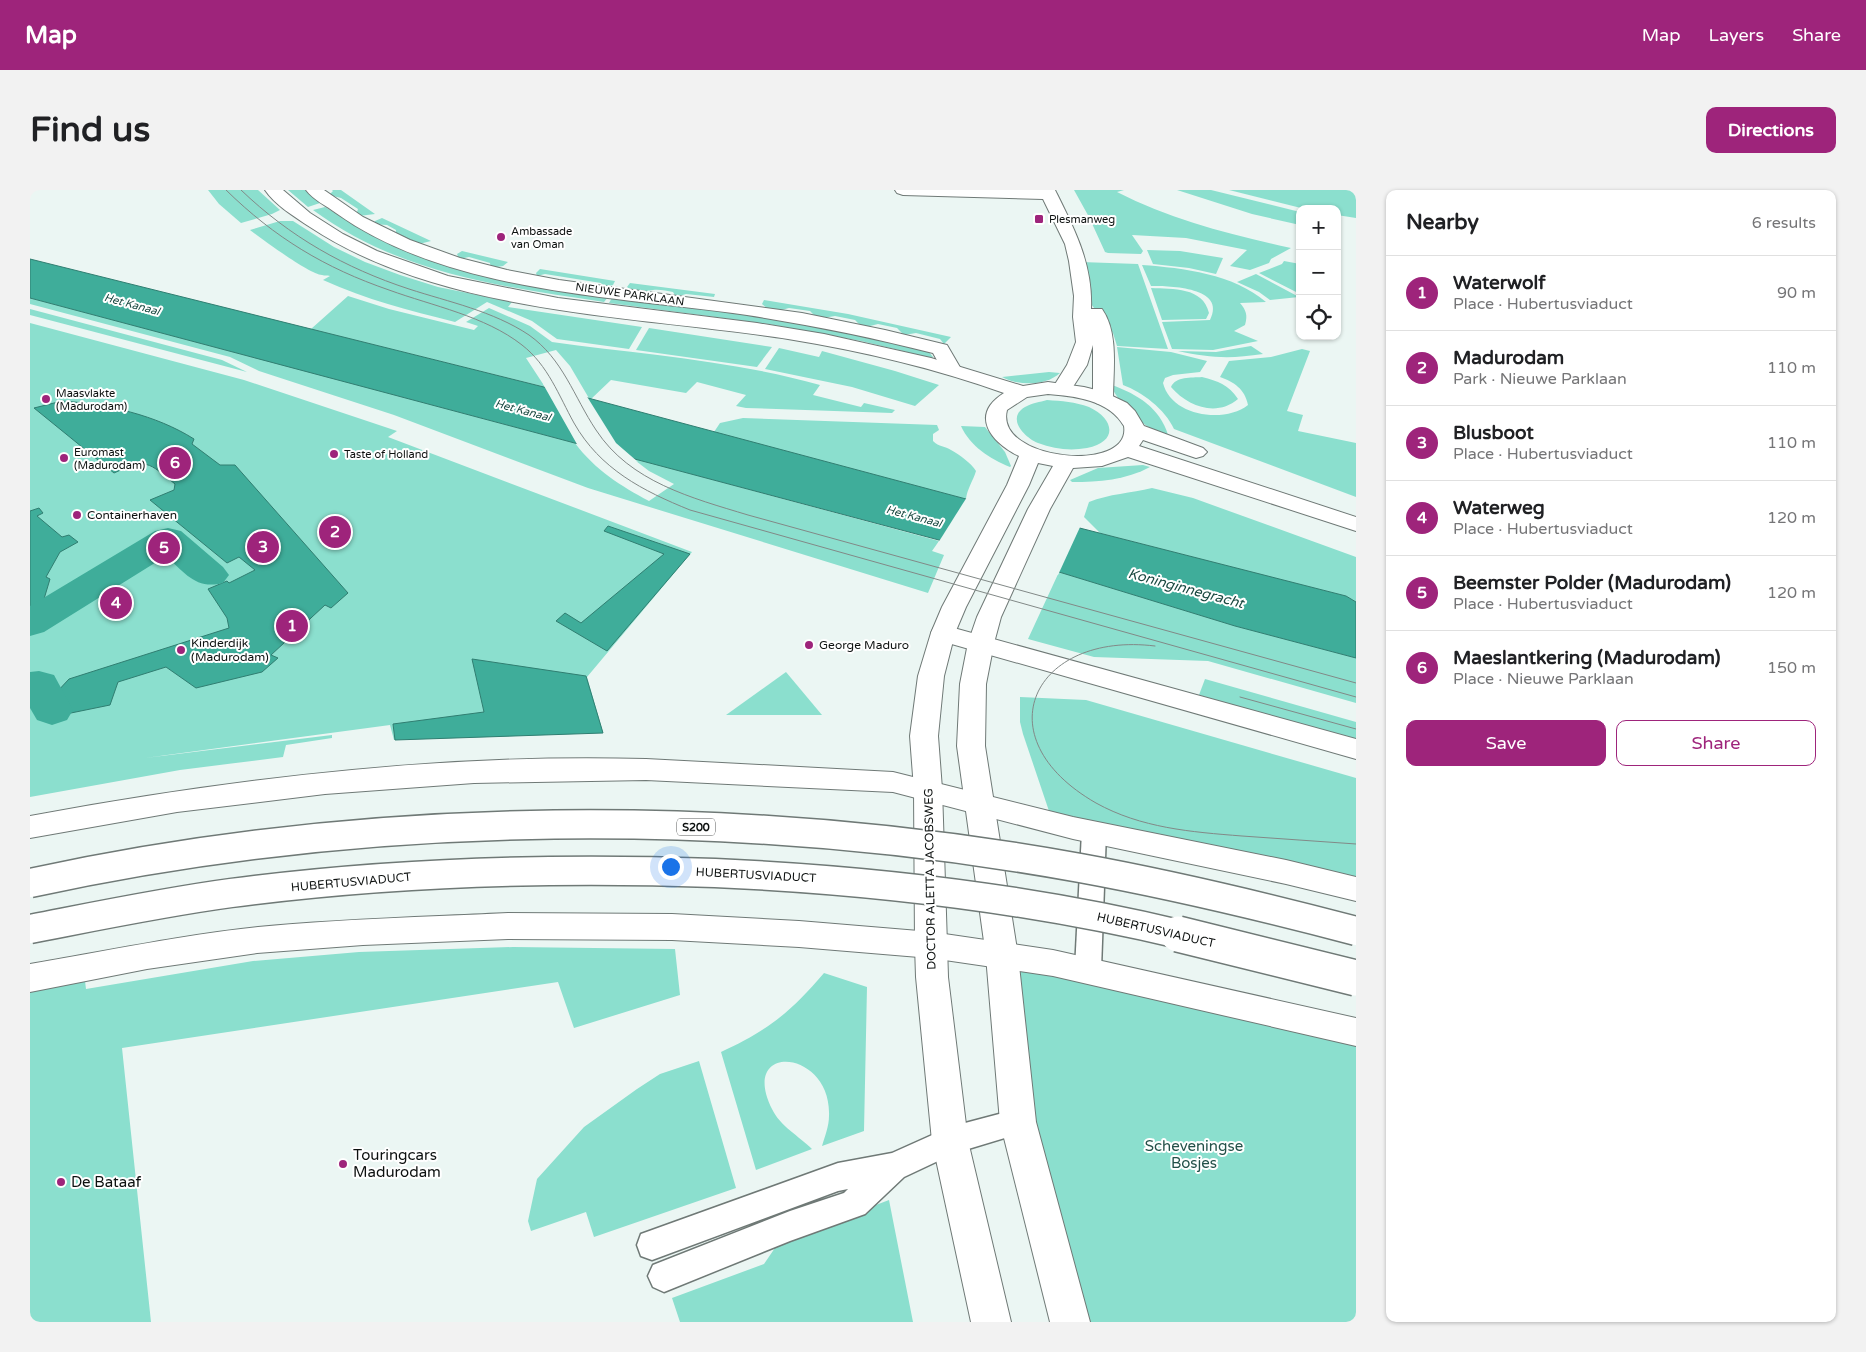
<!DOCTYPE html>
<meta charset="utf-8">
<style>
:root{--surface:#fff;--page:#f2f2f2;--text:#202124;--muted:#757577;--line:#e0e0e0;--accent:#9e247b}
body{margin:0;font-family:"Varela Round",sans-serif;background:var(--page);color:var(--text)}
.controls{position:absolute;right:15px;top:15px;display:grid;overflow:hidden;border-radius:10px;box-shadow:0 1px 4px #0004}
.controls button{width:45px;height:45px;display:grid;place-items:center;padding:0;border:0;border-bottom:1px solid var(--line);background:var(--surface);color:var(--text);font:25px sans-serif}
.you{position:absolute;left:640px;top:676px;width:18px;height:18px;margin:-12px;border:4px solid #fff;border-radius:50%;background:#1a73e8;box-shadow:0 0 0 8px #1a73e833}
.badge{display:grid;place-items:center;width:32px;height:32px;border-radius:50%;background:var(--accent);color:#fff;font-size:16px;font-weight:700}
.pin{position:absolute;translate:-50% -50%;border:2px solid #fff;box-shadow:0 1px 5px #0006}
.list{margin:0;padding:0;list-style:none}
h2{display:flex;justify-content:space-between;align-items:center;height:65px;margin:0;padding:0 20px;font-size:21px}
h2 small{font-size:16px;font-weight:400;color:var(--muted)}
.list li{display:grid;grid-template-columns:32px 1fr auto;gap:15px;align-items:center;box-sizing:border-box;height:75px;padding:0 20px;border-top:1px solid var(--line)}
.list b{display:block;font-size:19px;white-space:nowrap}
.list p{margin:0;font-size:16px;white-space:nowrap;color:var(--muted)}
.list em{font-size:16px;font-style:normal;color:var(--muted)}
.actions{display:flex;gap:10px;padding:15px 20px}
.actions a{flex:1;padding:11px 0;border:1px solid var(--accent);border-radius:10px;text-align:center;font-size:18px;color:var(--accent)}
.actions .main{background:var(--accent);color:#fff}
.icon{flex:none;width:28px;height:28px;fill:none;stroke:currentColor;stroke-width:2;stroke-linecap:round;stroke-linejoin:round}
.map{position:relative;flex:none;width:1326px;height:1132px;overflow:hidden;border-radius:10px}
header{display:flex;align-items:center;gap:30px;box-sizing:border-box;height:70px;padding:0 25px;background:var(--accent);color:#fff}
header strong{font-size:24px}
nav{display:flex;gap:28px;margin-inline-start:auto;font-size:18px}
.intro{display:flex;align-items:center;justify-content:space-between;box-sizing:border-box;height:120px;padding:0 30px}
h1{margin:0;font-size:35px}
.button{padding:12px 22px;border-radius:10px;background:var(--accent);color:#fff;font-size:18px;font-weight:700}
main{display:flex;gap:30px;padding:0 30px}
aside{flex:1;background:var(--surface);border-radius:10px;box-shadow:0 1px 4px #0004}
.map>svg:first-child{display:block}
</style>
<header>
<strong>Map</strong>
<nav><a>Map</a><a>Layers</a><a>Share</a></nav>
</header>
<div class="intro"><h1>Find us</h1><a class="button">Directions</a></div>
<main>
<div class="map">
<svg width="1326" height="1132" viewBox="0 0 1326 1132">
<rect width="100%" height="100%" fill="#ebf6f3"/>
<!-- green -->
<g fill="#8bdfce">
<polygon points="178,0 228,0 250,20 242,24 211,33 189,14"/>
<polygon points="258,0 275,0 290,13 278,17"/>
<polygon points="302,0 311,0 345,24 329,26 326,25 328,19 311,8 299,5 303,1"/>
<path d="M1044,0H1094L1087,2C1142,30 1202,45 1261,58L1241,69L1239,73L1220,80L1200,76L1217,60L1156,48L1102,45L1113,61L1111,64L1078,63L1075,62L1059,27Z"/>
<polygon points="1147,0 1181,0 1270,22 1270,35 1222,24"/>
<polygon points="1199,0 1326,0 1326,28 1307,25 1307,19 1275,19"/>
<path d="M295,17L350,49L399,69L579,106L574,112C472,97 368,83 283,20Z"/>
<polygon points="352,28 401,51 385,55 366,46 366,40 357,35 343,34 345,31"/>
<path d="M250,31H263L304,57L335,72L370,85L408,97L482,112L478,117L612,137L599,159L527,149L502,131L457,112L425,132C378,120 337,110 293,90L300,86C297,85 295,86 292,85C279,84 232,49 220,40Z"/>
<polygon points="1117,60 1150,61 1193,68 1186,84 1159,78 1123,74"/>
<polygon points="432,61 478,72 473,76 461,78 460,73 439,67 429,69 427,64"/>
<polygon points="1254,71 1270,74 1270,104 1229,83 1252,74"/>
<polygon points="1051,72 1108,74 1138,159 1087,156 1083,143 1055,106"/>
<path d="M1112,75C1154,78 1203,84 1236,112L1210,113C1216,120 1218,125 1215,135L1204,141L1228,151L1183,160L1142,159L1132,132L1180,130C1197,97 1140,96 1121,96Z"/>
<polygon points="510,79 585,91 583,95 574,97 571,93 515,84 507,86 506,83"/>
<polygon points="1226,84 1269,107 1240,110 1229,102 1207,92"/>
<path d="M600,93L685,104L684,107L656,104L646,107L643,102C637,101 629,99 623,100C613,101 605,105 597,97Z"/>
<path d="M1121,98C1143,99 1173,97 1179,123L1176,129L1132,130Z"/>
<path d="M318,106L359,119L444,140L448,136L436,132L459,118L500,136L522,152C609,164 707,171 790,195L783,205L831,217L834,213L865,220L862,223L716,218L706,216L716,205L667,192L656,203L581,190L560,210L540,176L526,160L496,168L515,197L281,139Z"/>
<polygon points="583,106 688,120 822,142 899,162 903,167 902,168 831,151 738,134 579,113"/>
<path d="M0,108L545,253C565,280 591,296 619,311L644,294L619,281L602,268L909,351L902,361L914,365L898,403L558,298L364,225L229,181L200,167L0,114Z"/>
<polygon points="734,110 818,124 921,147 914,154 910,149 886,143 874,145 867,138 848,134 836,137 830,135 825,130 805,126 793,128 786,127 780,121 759,118 748,121 738,119 732,114"/>
<polygon points="0,119 192,170 217,182 0,125"/>
<polygon points="0,133 214,190 367,241 358,247 662,362 557,487 573,542 364,550 360,535 115,568 302,545 302,548 256,555 253,567 150,580 0,607"/>
<polygon points="619,138 742,157 727,177 606,160"/>
<path d="M1221,156L1233,164C1200,169 1180,168 1148,161L1186,162Z"/>
<path d="M1087,157L1141,162L1177,171L1170,182L1143,185L1135,188L1133,193C1141,226 1194,234 1218,215C1215,199 1204,192 1190,187L1199,171L1241,167L1272,159L1280,161L1257,221L1273,225L1268,241L1326,253V307L1144,239C1135,219 1112,202 1093,195Z"/>
<polygon points="749,158 789,167 792,161 865,181 909,195 885,216 822,197 735,179"/>
<path d="M1019,182L1030,183C1016,196 988,196 972,187Z"/>
<path d="M1172,187C1188,191 1199,195 1208,209C1187,227 1158,217 1141,197C1146,186 1161,188 1172,187Z"/>
<path d="M1082,195C1107,204 1130,218 1138,245C1115,240 1091,217 1081,196Z"/>
<path d="M1017,210C1032,211 1045,212 1059,217C1085,229 1088,252 1057,258C1040,261 1024,259 1008,253C994,247 976,228 995,217C1002,213 1010,212 1017,210Z"/>
<path d="M713,228L907,235L909,240L903,244V251C909,257 915,256 921,260C930,265 941,273 946,281C943,291 937,299 936,309L684,242L690,233Z"/>
<path d="M931,236L955,237L975,262L981,276L980,277C960,269 940,256 931,236Z"/>
<path d="M1113,275L1120,277C1096,290 1069,292 1042,292L1040,290L1068,278Z"/>
<path d="M1122,298L1163,308L1326,367V412L1316,406L1070,343L1054,327L1059,312C1079,304 1101,303 1122,298Z"/>
<polygon points="1029,382 1205,436 1326,468 1326,513 1178,471 1064,467 998,449"/>
<polygon points="756,482 792,525 696,525"/>
<polygon points="1175,489 1326,532 1326,550 1169,505"/>
<polygon points="990,507 1056,510 1326,588 1326,695 1020,624 993,544 990,532"/>
<polygon points="483,757 645,759 650,805 544,838 528,792 92,858 121,1132 0,1132 0,801 55,791 56,799 223,771 329,762"/>
<polygon points="971,777 1093,779 1326,846 1326,1132 1040,1132"/>
<path d="M794,783L837,797L834,941L792,956C795,946 799,936 799,926C802,859 708,851 742,919C750,936 769,946 782,959L726,980L691,862C737,841 761,822 794,783Z"/>
<polygon points="669,871 706,998 564,1047 556,1022 501,1041 498,1031 507,989 554,937 607,899 630,884"/>
<polygon points="859,1010 883,1132 650,1132 642,1108 734,1074 749,1052"/>
</g>
<!-- water -->
<g fill="#3fad9a" stroke="#307e71">
<polygon points="0,69 558,208 936,309 1316,406 1326,412 1326,468 1205,436 1029,382 0,108"/>
<path d="M32,211C77,214 126,225 164,249L162,254L190,275H205L318,403L301,418L295,415L241,465L248,468L232,482L166,498L136,477L88,492L80,515L36,524L25,504L39,489L199,438L197,428L178,399L197,391L199,393L225,380L209,367L197,373L120,310L144,300L145,294C118,272 117,268 84,283L4,218Z"/>
<polygon points="9,318 13,323 7,326 32,347 39,345 48,352 30,362 16,387 20,389 14,409 16,409 10,417 0,422 0,321"/>
<polygon points="578,336 660,364 577,461 526,431 535,423 551,433 634,364 574,341"/>
<polygon points="442,469 556,486 573,543 365,550 363,534 454,522"/>
</g>
<!-- pier -->
<g fill="#ebf6f3">
<polygon points="513,194 556,205 586,253 608,272 548,256"/>
<polygon points="937,307 1051,335 1028,385 908,353"/>
</g>
<g fill="none" stroke-linecap="round" stroke-linejoin="round">
<!-- canal -->
<g fill="#3fad9a" fill-rule="evenodd">
<path d="M138,338L151,341L193,377L199,385L193,393C166,400 155,383 136,366L14,442L0,446V416L125,341Z"/>
<polygon points="9,481 24,485 43,520 37,530 22,535 7,530 0,518 0,482"/>
</g>
<!-- service casing -->
<g stroke="#6f7976" stroke-width="3">
<g id="service">
<polygon points="1064,633 1072,636 1076,642 1071,779 1067,787 1058,790 1049,787 1045,779 1052,642 1056,636"/>
<polygon points="988,919 998,923 1002,932 998,941 925,963 874,987 835,1024 760,1051 634,1102 623,1097 618,1086 623,1075 760,1021 814,1003 818,999 808,1001 622,1070 611,1066 607,1055 611,1044 808,973 862,963 920,937"/>
</g>
</g>
<!-- minor casing -->
<g stroke="#6f7976" stroke-width="2">
<g id="minor">
<path d="M276,0H294L333,27L380,50L430,68L477,80L529,90L772,123L855,140L917,155L931,179L928,183L921,185L914,183L903,163C841,147 780,135 717,125C585,106 418,103 306,23C297,16 283,10 276,0Z"/>
<path d="M865,0H1025C1044,38 1063,74 1061,119H1072C1089,143 1083,181 1083,209L1080,213L1073,215L1066,213L1063,209V155L1057,175L1039,203L1032,205L1025,203L1022,199L1037,175L1046,152L1043,127L1044,106L1039,71L1035,54L1013,9L873,5L867,3Z"/>
<polygon points="913,435 1326,549 1326,569 904,449 901,443 904,437"/>
<polygon points="901,742 912,746 917,755 918,787 938,951 981,1132 941,1132 902,951 886,787 885,755 890,746"/>
<polygon points="972,753 983,757 988,766 1006,932 1060,1132 1020,1132 970,932 956,766 961,757"/>
</g>
</g>
<!-- secondary casing -->
<g stroke="#6f7976" stroke-width="2">
<path id="secondary" d="M235,0H253L280,23L313,44L347,61L418,86L528,108L727,133L794,144L901,168L993,196L1018,192L1054,197L1074,202L1097,213L1105,221L1114,236L1173,258L1177,262L1173,266L1166,268L1113,250L1109,256L1326,327V341L1098,267L1072,276L1043,278L1020,319L971,427L964,453L956,494L955,556L988,766L983,775L972,779L961,775L956,766L927,556L930,494L938,453L947,427L998,319L1023,276L1008,273L999,295L936,417L925,443L914,486L908,546L912,599L917,755L912,764L901,768L890,764L885,755L884,599L880,546L888,486L901,443L912,417L977,295L989,266C961,252 939,225 974,203C904,178 832,161 758,149C605,125 413,125 280,37C265,27 245,15 235,0ZM1018,204C1045,206 1079,210 1094,236C1102,284 964,271 977,220L997,207Z"/>
</g>
<!-- primary casing -->
<g stroke="#6f7976" stroke-width="2">
<g id="primary">
<path d="M616,569L863,582L1043,627L1256,670L1326,687V711L1256,694L1043,649L863,602L616,590L444,593L295,604L147,622L0,648V626C200,589 412,563 616,569Z"/>
<path d="M478,723L642,724L769,731L901,742L1023,760L1326,828V856L1023,786L901,768L769,757L642,750L478,749L333,755L227,763L117,779L0,802V774C76,761 152,745 228,737C311,729 395,727 478,723Z"/>
</g>
</g>
<!-- service -->
<use href="#service" fill="#fff" fill-rule="evenodd"/>
<!-- minor -->
<use href="#minor" fill="#fff" fill-rule="evenodd"/>
<!-- secondary -->
<use href="#secondary" fill="#fff" fill-rule="evenodd"/>
<!-- primary -->
<use href="#primary" fill="#fff" fill-rule="evenodd"/>
<!-- tram -->
<g stroke="#828987" stroke-width="1">
<path d="M196,0C245,48 295,78 359,100C403,116 455,126 492,155C518,175 529,206 544,233C570,279 613,301 660,320L1326,507"/>
<path d="M211,0C260,47 315,78 379,99C419,112 463,121 499,145C533,169 544,207 566,240C600,292 662,308 718,325L1326,493"/>
<path d="M1125,456C1004,441 951,547 1066,613C1111,638 1161,642 1212,646C1250,649 1288,651 1326,654"/>
<polyline points="1210,507 1326,539"/>
</g>
<!-- primary-bridge-far1 casing -->
<g stroke="#6f7976" stroke-width="31" stroke-linecap="butt">
<g id="primary-bridge-far1">
<path d="M0,693C340,619 708,616 1050,678C1143,695 1235,717 1326,741"/>
<path d="M0,739C67,726 134,712 201,703C362,682 523,677 685,683C843,690 999,708 1153,745"/>
</g>
</g>
<!-- primary-bridge casing -->
<g stroke="#6f7976" stroke-width="38" stroke-linecap="butt">
<polyline id="primary-bridge" points="1148,744 1326,788"/>
</g>
<!-- primary-bridge-far1 -->
<use href="#primary-bridge-far1" stroke="#fff" stroke-width="28"/>
<!-- primary-bridge -->
<use href="#primary-bridge" stroke="#fff" stroke-width="35"/>
</g>
<!-- markers -->
<g fill="#9e247b" stroke="#fff" stroke-width="2">
<rect x="1004" y="24" width="10" height="10" rx="2.5"/>
<circle cx="471" cy="47" r="5"/>
<circle cx="16" cy="209" r="5"/>
<circle cx="304" cy="264" r="5"/>
<circle cx="34" cy="268" r="5"/>
<circle cx="47" cy="325" r="5"/>
<circle cx="779" cy="455" r="5"/>
<circle cx="151" cy="460" r="5"/>
<circle cx="313" cy="974" r="5"/>
<circle cx="31" cy="992" r="5"/>
</g>
<g text-anchor="middle" stroke-width="4" stroke-linejoin="round" paint-order="stroke">
<!-- far-poi labels -->
<g font-size="11" fill="#0d1110" stroke="#fff" text-anchor="start">
<text x="1019" y="33">Plesmanweg</text>
<text x="481" y="45">Ambassade<tspan x="481" dy="13">van Oman</tspan></text>
<text x="26" y="207">Maasvlakte<tspan x="26" dy="13">(Madurodam)</tspan></text>
<text x="44" y="266">Euromast<tspan x="44" dy="13">(Madurodam)</tspan></text>
<text x="314" y="268">Taste of Holland</text>
</g>
<!-- far-street labels -->
<g font-size="11" fill="#0d1110" stroke="#fff">
<text transform="translate(600 104) rotate(8)" y="4">NIEUWE PARKLAAN</text>
</g>
<!-- far-water labels -->
<g font-size="11" font-style="italic" fill="#1a4941" stroke="#fff">
<text transform="translate(102 114) rotate(15)" y="4">Het Kanaal</text>
<text transform="translate(493 220) rotate(15)" y="4">Het Kanaal</text>
<text transform="translate(884 326) rotate(15)" y="4">Het Kanaal</text>
</g>
<!-- shield labels -->
<rect fill="#fff" stroke="#565858" stroke-width="1" x="647" y="628.5" width="38" height="17" rx="4"/>
<g font-size="11" font-weight="bold" fill="#0d1110">
<text x="666" y="641">S200</text>
</g>
<!-- poi labels -->
<g font-size="12" fill="#0d1110" stroke="#fff" text-anchor="start">
<text x="57" y="329">Containerhaven</text>
<text x="161" y="457">Kinderdijk<tspan x="161" dy="14">(Madurodam)</tspan></text>
<text x="789" y="459">George Maduro</text>
</g>
<!-- street labels -->
<g font-size="12" fill="#0d1110" stroke="#fff">
<text transform="translate(726 685) rotate(3)" y="4">HUBERTUSVIADUCT</text>
<text transform="translate(900 689) rotate(-91)" y="4">DOCTOR ALETTA JACOBSWEG</text>
<text transform="translate(321 692) rotate(-5)" y="4">HUBERTUSVIADUCT</text>
<text transform="translate(1126 740) rotate(13)" y="4">HUBERTUSVIADUCT</text>
</g>
<!-- water labels -->
<g font-size="14" font-style="italic" fill="#1a4941" stroke="#fff">
<text transform="translate(1156 398) rotate(15)" y="5">Koninginnegracht</text>
</g>
<!-- near-park labels -->
<g font-size="15" fill="#235149" stroke="#fff">
<text x="1164" y="961">Scheveningse<tspan x="1164" dy="17">Bosjes</tspan></text>
</g>
<!-- near-poi labels -->
<g font-size="15" fill="#0d1110" stroke="#fff" text-anchor="start">
<text x="323" y="970">Touringcars<tspan x="323" dy="17">Madurodam</tspan></text>
<text x="41" y="997">De Bataaf</text>
</g>
</g>
</svg>
<div class="controls">
<button>+</button>
<button>−</button>
<button><svg class="icon" aria-label="locate" viewBox="0 0 24 24"><circle cx="12" cy="12" r="6"/><path d="M12 2v4M12 18v4M2 12h4M18 12h4"/></svg></button>
</div>
<div class="you"></div>
<div class="pin badge" style="left:262px;top:436px">1</div>
<div class="pin badge" style="left:305px;top:342px">2</div>
<div class="pin badge" style="left:233px;top:357px">3</div>
<div class="pin badge" style="left:86px;top:413px">4</div>
<div class="pin badge" style="left:134px;top:358px">5</div>
<div class="pin badge" style="left:145px;top:273px">6</div>
</div>
<aside>
<h2>Nearby<small>6 results</small></h2>
<ul class="list">
<li><span class="badge">1</span><div><b>Waterwolf</b><p>Place · Hubertusviaduct</p></div><em>90 m</em></li>
<li><span class="badge">2</span><div><b>Madurodam</b><p>Park · Nieuwe Parklaan</p></div><em>110 m</em></li>
<li><span class="badge">3</span><div><b>Blusboot</b><p>Place · Hubertusviaduct</p></div><em>110 m</em></li>
<li><span class="badge">4</span><div><b>Waterweg</b><p>Place · Hubertusviaduct</p></div><em>120 m</em></li>
<li><span class="badge">5</span><div><b>Beemster Polder (Madurodam)</b><p>Place · Hubertusviaduct</p></div><em>120 m</em></li>
<li><span class="badge">6</span><div><b>Maeslantkering (Madurodam)</b><p>Place · Nieuwe Parklaan</p></div><em>150 m</em></li>
</ul>
<div class="actions"><a class="main">Save</a><a>Share</a></div>
</aside>
</main>
